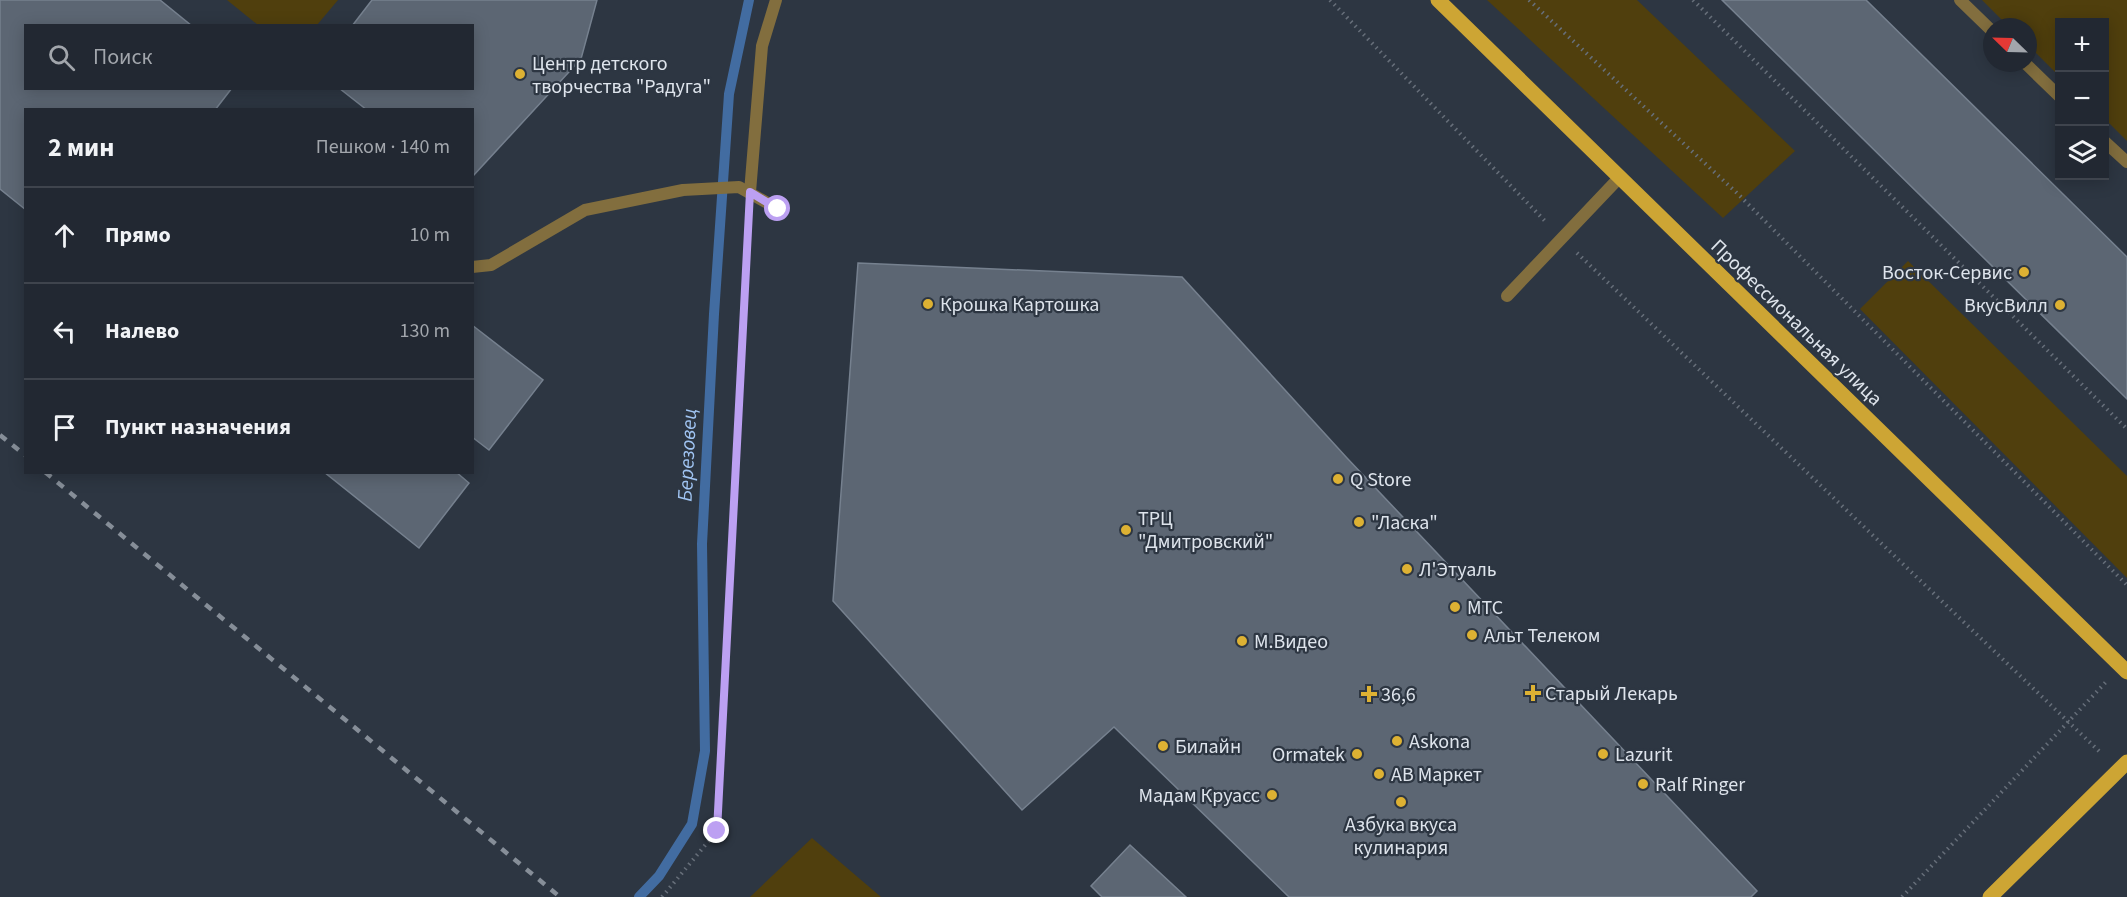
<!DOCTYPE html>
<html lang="ru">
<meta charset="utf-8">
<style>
:root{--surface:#222832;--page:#2e343e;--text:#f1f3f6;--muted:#a2a6ac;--line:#3f444d}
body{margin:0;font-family:"Source Sans 3",sans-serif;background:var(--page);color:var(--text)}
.controls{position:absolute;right:18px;top:18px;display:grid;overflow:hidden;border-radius:0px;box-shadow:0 3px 15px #0003}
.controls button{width:54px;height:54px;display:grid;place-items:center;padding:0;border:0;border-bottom:2px solid var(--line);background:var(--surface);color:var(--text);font:30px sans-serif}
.compass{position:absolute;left:1983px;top:18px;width:54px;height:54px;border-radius:50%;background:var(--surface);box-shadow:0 3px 15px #0003;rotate:293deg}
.stop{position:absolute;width:18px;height:18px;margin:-14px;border:4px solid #bca0f2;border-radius:50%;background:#fff}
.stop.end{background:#bca0f2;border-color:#fff;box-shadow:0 2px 6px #0008}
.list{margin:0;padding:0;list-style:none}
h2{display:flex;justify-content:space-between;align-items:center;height:78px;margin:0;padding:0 24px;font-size:26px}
h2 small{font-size:20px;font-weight:400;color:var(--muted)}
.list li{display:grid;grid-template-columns:39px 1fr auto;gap:18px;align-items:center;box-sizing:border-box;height:96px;padding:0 24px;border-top:2px solid var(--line)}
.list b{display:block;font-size:22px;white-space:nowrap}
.list em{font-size:20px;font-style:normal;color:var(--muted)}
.icon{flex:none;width:33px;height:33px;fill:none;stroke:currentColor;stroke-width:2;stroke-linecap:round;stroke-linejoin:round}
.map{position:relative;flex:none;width:2127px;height:897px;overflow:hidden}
.search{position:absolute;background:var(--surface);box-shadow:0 3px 15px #0003;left:24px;top:24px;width:450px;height:66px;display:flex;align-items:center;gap:15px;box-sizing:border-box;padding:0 21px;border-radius:0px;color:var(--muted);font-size:22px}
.panel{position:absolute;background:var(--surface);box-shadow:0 3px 15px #0003;left:24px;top:108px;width:450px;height:366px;border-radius:0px}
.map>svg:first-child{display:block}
</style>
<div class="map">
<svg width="2127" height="897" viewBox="0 0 2127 897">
<rect width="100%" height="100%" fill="#2d3642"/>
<!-- green -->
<g fill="#503f0d">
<polygon points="227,0 338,0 317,25 258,25"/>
<polygon points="1487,0 1637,0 1795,151 1723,218"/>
<polygon points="1982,0 2127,0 2127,141 2105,119 2104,22 2060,22 2059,76 2028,45 2028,27 2009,27"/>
<polygon points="1908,261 2127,476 2127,578 1860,309"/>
<polygon points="812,838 881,897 750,897"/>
</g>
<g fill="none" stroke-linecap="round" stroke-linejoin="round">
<!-- stream -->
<polyline stroke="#426ca1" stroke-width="10" points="639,897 659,876 692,824 705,751 702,544 714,314 729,94 749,0"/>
</g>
<!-- building -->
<g fill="#5c6673" stroke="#76818f" stroke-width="1.5">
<polygon points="0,0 160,0 192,26 26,26 26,88 232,88 215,110 26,110 26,210 0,189"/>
<polygon points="372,0 597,0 581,59 472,177 472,110 367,110 339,88 472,88 472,26 352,26"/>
<polygon points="1722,0 1866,0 2127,257 2127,399"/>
<polygon points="858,263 1182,277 1347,458 1757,891 1751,897 1289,897 1114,727 1022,810 833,601"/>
<polygon points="472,325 543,380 489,450 472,437"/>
<polygon points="324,472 456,472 469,483 419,548"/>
<polygon points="1130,845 1186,897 1102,897 1091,886"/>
</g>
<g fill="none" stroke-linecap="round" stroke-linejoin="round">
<!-- path -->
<g stroke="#676f7a" stroke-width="4" stroke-dasharray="1.5 4.5" stroke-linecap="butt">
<polyline points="1330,0 1546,222"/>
<polyline points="1529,0 1738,194 2127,585"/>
<polyline points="1693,0 2127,429"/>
<polyline points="1577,253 2101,753"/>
<polyline points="662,897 717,831 749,217"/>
<polyline points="1902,897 2106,682"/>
</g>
<!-- lane -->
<g stroke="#826e3e" stroke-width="12">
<polyline points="1960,0 1992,31"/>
<polyline points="2025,63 2060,97"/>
<polyline points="2104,141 2127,162"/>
<polyline points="750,192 762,46 776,0"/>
<polyline points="472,267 491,265 585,210 683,190 739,187 778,209"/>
<polyline points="1507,296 1619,178"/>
</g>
<!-- primary -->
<g stroke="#cda534" stroke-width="15">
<polyline points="1438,0 2127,672"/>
<polyline points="1990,897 2127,762"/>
</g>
<!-- rail -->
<g stroke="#868e98" stroke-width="4.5" stroke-dasharray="8 8" stroke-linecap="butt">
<polyline points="0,435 26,456"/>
<polyline points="45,472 560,897"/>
</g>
</g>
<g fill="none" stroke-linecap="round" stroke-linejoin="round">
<!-- route -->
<polyline stroke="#bca0f2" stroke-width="8" points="717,831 750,192 778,209"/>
</g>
<!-- markers -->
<g fill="#ddb133" stroke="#2d3642" stroke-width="2">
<circle cx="520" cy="74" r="6"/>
<circle cx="2024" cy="272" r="6"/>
<circle cx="928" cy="304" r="6"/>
<circle cx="2060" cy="305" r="6"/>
<circle cx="1338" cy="479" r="6"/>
<circle cx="1359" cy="522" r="6"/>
<circle cx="1126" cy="530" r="6"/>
<circle cx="1407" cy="569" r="6"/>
<circle cx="1455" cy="607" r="6"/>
<circle cx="1472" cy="635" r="6"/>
<circle cx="1242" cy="641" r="6"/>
<path d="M1530 684h6v6h6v6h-6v6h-6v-6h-6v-6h6z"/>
<path d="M1366 685h6v6h6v6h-6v6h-6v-6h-6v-6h6z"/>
<circle cx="1397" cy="741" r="6"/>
<circle cx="1163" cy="746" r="6"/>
<circle cx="1357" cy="754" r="6"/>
<circle cx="1603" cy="754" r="6"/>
<circle cx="1379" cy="774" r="6"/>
<circle cx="1643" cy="784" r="6"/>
<circle cx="1272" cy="795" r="6"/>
<circle cx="1401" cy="802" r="6"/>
</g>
<g text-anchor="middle" stroke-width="4.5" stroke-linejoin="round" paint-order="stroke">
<!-- poi labels -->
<g font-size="20" fill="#dee4ec" stroke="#2d3642" text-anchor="start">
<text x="532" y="70">Центр детского<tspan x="532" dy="23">творчества "Радуга"</tspan></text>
<text x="2012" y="279" text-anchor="end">Восток-Сервис</text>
<text x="940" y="311">Крошка Картошка</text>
<text x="2048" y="312" text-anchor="end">ВкусВилл</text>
<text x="1350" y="486">Q Store</text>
<text x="1138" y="525">ТРЦ<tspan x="1138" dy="23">"Дмитровский"</tspan></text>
<text x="1371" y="529">"Ласка"</text>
<text x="1419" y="576">Л'Этуаль</text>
<text x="1467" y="614">МТС</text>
<text x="1484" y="642">Альт Телеком</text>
<text x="1254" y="648">М.Видео</text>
<text x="1545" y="700">Старый Лекарь</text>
<text x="1381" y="701">36,6</text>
<text x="1409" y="748">Askona</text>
<text x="1175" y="753">Билайн</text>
<text x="1345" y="761" text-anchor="end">Ormatek</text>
<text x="1615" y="761">Lazurit</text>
<text x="1391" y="781">АВ Маркет</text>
<text x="1655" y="791">Ralf Ringer</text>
<text x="1260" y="802" text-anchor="end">Мадам Круасс</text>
<text x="1401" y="831" text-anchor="middle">Азбука вкуса<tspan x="1401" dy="23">кулинария</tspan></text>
</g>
<!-- street labels -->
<g font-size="20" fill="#dee4ec" stroke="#2d3642">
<text transform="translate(1797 322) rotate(44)" y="7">Профессиональная улица</text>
</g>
<!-- water labels -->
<g font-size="21" font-style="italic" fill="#a0c4f2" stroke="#2d3642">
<text transform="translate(687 455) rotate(-87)" y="7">Березовец</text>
</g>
</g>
</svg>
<div class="controls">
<button>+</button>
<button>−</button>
<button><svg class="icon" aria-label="layers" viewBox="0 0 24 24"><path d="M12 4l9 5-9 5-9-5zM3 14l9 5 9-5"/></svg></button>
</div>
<svg class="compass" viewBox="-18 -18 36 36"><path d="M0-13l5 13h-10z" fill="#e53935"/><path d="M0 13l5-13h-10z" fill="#a2a6ac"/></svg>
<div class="stop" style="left:778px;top:209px"></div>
<div class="stop end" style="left:717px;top:831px"></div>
<div class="search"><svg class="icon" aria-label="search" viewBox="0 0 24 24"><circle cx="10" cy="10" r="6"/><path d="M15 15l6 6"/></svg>Поиск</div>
<section class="panel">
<h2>2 мин<small>Пешком · 140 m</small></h2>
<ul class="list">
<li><svg class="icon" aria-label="ahead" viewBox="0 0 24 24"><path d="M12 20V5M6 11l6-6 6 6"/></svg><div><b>Прямо</b></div><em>10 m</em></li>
<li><svg class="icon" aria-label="left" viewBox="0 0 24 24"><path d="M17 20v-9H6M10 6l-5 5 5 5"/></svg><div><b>Налево</b></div><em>130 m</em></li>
<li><svg class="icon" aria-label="arrive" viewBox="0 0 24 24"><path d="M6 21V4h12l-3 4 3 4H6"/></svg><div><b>Пункт назначения</b></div></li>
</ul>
</section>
</div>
